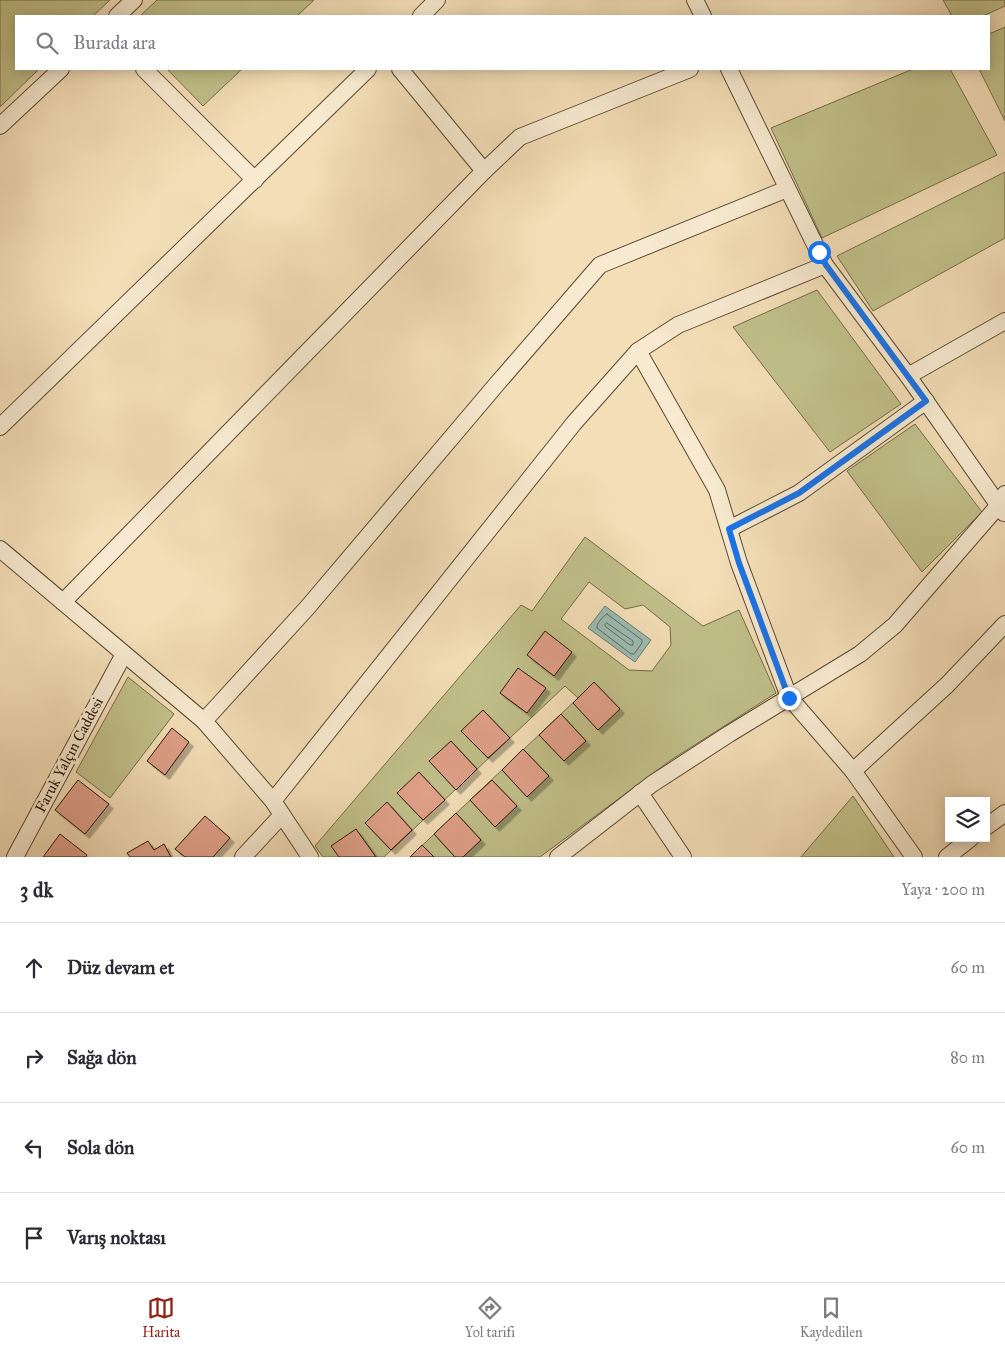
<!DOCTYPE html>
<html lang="tr">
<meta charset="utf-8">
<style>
:root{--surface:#fff;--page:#f2f2f3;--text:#2b2b33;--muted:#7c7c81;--line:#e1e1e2;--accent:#8f2418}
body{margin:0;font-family:"IM FELL Great Primer",serif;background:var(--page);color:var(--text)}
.controls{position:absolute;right:15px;bottom:15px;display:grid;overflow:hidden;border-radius:0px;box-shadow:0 2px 12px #0003}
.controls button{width:45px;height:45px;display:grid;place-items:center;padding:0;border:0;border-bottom:1px solid var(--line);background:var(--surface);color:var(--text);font:25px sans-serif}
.stop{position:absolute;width:15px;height:15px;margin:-11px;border:4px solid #1a73e8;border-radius:50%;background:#fff}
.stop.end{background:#1a73e8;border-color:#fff;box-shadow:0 1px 5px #0008}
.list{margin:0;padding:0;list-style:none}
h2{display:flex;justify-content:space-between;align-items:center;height:65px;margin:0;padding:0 20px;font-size:21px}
h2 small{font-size:16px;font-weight:400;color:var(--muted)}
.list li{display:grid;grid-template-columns:32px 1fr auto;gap:15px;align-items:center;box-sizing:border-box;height:90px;padding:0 20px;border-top:1px solid var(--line)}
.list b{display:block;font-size:19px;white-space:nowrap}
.list em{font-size:16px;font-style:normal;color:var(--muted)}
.icon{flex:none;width:28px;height:28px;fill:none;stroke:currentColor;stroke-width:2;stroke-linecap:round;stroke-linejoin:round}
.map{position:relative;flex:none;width:1005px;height:857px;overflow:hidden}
.search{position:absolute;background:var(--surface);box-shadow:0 2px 12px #0003;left:15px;right:15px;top:15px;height:55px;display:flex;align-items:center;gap:12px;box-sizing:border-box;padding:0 18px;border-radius:0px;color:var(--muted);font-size:19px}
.sheet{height:425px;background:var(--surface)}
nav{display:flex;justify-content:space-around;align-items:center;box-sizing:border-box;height:70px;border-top:1px solid var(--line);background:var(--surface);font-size:14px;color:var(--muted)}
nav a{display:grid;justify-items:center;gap:2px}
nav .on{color:var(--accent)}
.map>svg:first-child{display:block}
</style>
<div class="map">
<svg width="1005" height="857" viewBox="0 0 1005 857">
<defs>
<filter id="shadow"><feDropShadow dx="4.5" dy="4.5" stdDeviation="0" flood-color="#0004"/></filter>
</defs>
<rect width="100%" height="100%" fill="#f3deb7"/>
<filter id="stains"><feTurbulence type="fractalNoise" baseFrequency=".004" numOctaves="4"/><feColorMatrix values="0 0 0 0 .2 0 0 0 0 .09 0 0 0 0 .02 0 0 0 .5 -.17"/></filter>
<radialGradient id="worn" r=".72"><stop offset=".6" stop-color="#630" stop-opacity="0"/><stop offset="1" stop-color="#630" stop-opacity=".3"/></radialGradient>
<!-- green -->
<g fill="#c1c08a" stroke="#756c47" fill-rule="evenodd">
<polygon points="0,0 110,0 93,16 16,16 16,69 39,69 0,107"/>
<polygon points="157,0 314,0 297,16 140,16"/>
<polygon points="943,0 1005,0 1005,6 983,16 952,16"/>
<polygon points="1005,27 1005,121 979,69 989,69 989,34"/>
<polygon points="167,69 242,69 203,106"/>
<polygon points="913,69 950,69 997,155 822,238 771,128"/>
<polygon points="1005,172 1005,238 873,311 837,256"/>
<polygon points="817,290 901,404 830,452 733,327"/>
<polygon points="915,424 982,512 922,572 847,471"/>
<path d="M585,537L703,626L739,610L776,693L671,760L540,857H410L578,698L565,686L384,857H323L315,846L521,605L532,611ZM589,582L625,609L643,605L670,627L671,645L652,671L629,670L561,619Z"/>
<polygon points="128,677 174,714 110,798 76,772"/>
<polygon points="853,796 894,857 801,857"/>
</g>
<!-- water -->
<polygon fill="#9bbcb2" stroke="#6d7a6c" points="605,606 651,640 635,662 588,628"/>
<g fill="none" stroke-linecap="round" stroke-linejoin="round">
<!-- shore -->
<g stroke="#626a5b" stroke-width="1">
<path d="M607,614L642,640V643L634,654H631L597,628C596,624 603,616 607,614Z"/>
<polygon points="607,623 633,641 633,645 630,645 606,627 605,625"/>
</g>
</g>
<!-- building -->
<g fill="#e0a08a" stroke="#291804" filter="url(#shadow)">
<polygon points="545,631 572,652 554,676 527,655"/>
<polygon points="518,668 546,688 527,713 500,693"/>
<polygon points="594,682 620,709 598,730 573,703"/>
<polygon points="483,710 510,738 488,758 461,731"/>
<polygon points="561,714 586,741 564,761 539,735"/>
<polygon points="172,728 189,742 165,775 147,761"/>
<polygon points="451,741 477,769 456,790 429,761"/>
<polygon points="523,749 549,776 527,797 502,770"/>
<polygon points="419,772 445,800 423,820 397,793"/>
<polygon points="78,780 109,804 85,834 55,810"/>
<polygon points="492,780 517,806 495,827 470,800"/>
<polygon points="387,802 412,830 391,850 365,823"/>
<polygon points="456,813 481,840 463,857 455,857 434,834"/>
<polygon points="205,816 230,838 213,857 185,857 175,849"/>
<polygon points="356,829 376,857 339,857 331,846"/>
<polygon points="60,834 87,855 85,857 43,857"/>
<polygon points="148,841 154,850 164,844 171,857 130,857 127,853"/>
<polygon points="422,845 434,857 410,857"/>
</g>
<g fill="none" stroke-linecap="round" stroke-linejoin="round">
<!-- minor casing -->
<g stroke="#5c4a31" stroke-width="18">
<g id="minor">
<polyline points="695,0 703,16"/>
<polyline points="117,16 134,0"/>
<polyline points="421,16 437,0"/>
<polyline points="144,69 255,180"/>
<polyline points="400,69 484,171"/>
<polyline points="729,69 825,265 908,376 1004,513"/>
<polyline points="0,126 61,69"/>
<polyline points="638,351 717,490 739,563 789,697 853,771 914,857"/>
<polyline points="908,376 1005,321"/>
<polyline points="0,427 368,69"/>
<polyline points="729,529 799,493 926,401"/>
<polyline points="0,549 204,721 273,801 310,857"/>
<polyline points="63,602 484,171 520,137 690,69"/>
<polyline points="204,721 307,608 496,385 600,265 787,189"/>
<polyline points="853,771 947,685 1005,624"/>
<polyline points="640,793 683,857"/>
<polyline points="273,801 574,423 638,351 678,325 825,265"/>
<polyline points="986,827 1005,813"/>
<polyline points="15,857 124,654"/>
<polyline points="243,857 282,815"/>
<polyline points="558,857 652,784 729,734 860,654 895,625 998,506 1005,494"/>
<polyline points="947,857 971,838"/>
</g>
</g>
<!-- minor -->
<use href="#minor" stroke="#f7ead0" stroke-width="16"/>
</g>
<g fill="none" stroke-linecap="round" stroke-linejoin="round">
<!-- route -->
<polyline stroke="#1a73e8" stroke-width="6" points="789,698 739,563 729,529 799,493 926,401 826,265 819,252"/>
</g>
<g text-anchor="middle" stroke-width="5" stroke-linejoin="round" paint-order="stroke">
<!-- street labels -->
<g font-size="15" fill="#291804" stroke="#f7ead0">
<text transform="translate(69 755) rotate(-62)" y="5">Faruk Yalçın Caddesi</text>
</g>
</g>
<rect width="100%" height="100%" filter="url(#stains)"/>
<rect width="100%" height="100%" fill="url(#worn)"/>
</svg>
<div class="controls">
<button><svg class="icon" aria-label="layers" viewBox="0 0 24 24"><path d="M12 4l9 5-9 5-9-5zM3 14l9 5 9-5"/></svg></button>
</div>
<div class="stop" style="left:819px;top:252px"></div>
<div class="stop end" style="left:789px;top:698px"></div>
<div class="search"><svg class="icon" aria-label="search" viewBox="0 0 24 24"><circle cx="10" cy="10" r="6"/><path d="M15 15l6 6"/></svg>Burada ara</div>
</div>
<section class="sheet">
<h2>3 dk<small>Yaya · 200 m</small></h2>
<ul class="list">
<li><svg class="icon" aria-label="ahead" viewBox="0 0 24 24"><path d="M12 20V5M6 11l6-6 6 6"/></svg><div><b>Düz devam et</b></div><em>60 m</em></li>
<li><svg class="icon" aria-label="right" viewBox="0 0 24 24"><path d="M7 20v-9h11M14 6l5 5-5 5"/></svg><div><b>Sağa dön</b></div><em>80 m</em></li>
<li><svg class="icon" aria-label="left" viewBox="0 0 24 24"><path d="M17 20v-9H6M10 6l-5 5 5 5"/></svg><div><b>Sola dön</b></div><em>60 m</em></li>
<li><svg class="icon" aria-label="arrive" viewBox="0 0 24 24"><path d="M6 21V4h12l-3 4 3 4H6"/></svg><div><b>Varış noktası</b></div></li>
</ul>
</section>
<nav>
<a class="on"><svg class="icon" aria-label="map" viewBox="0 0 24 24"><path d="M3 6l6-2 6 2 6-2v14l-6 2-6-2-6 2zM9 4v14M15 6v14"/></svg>Harita</a>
<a><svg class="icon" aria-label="directions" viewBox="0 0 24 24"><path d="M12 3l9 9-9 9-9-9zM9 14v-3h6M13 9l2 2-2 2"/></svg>Yol tarifi</a>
<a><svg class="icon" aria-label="saved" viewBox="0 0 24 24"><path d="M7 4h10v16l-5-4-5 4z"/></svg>Kaydedilen</a>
</nav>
